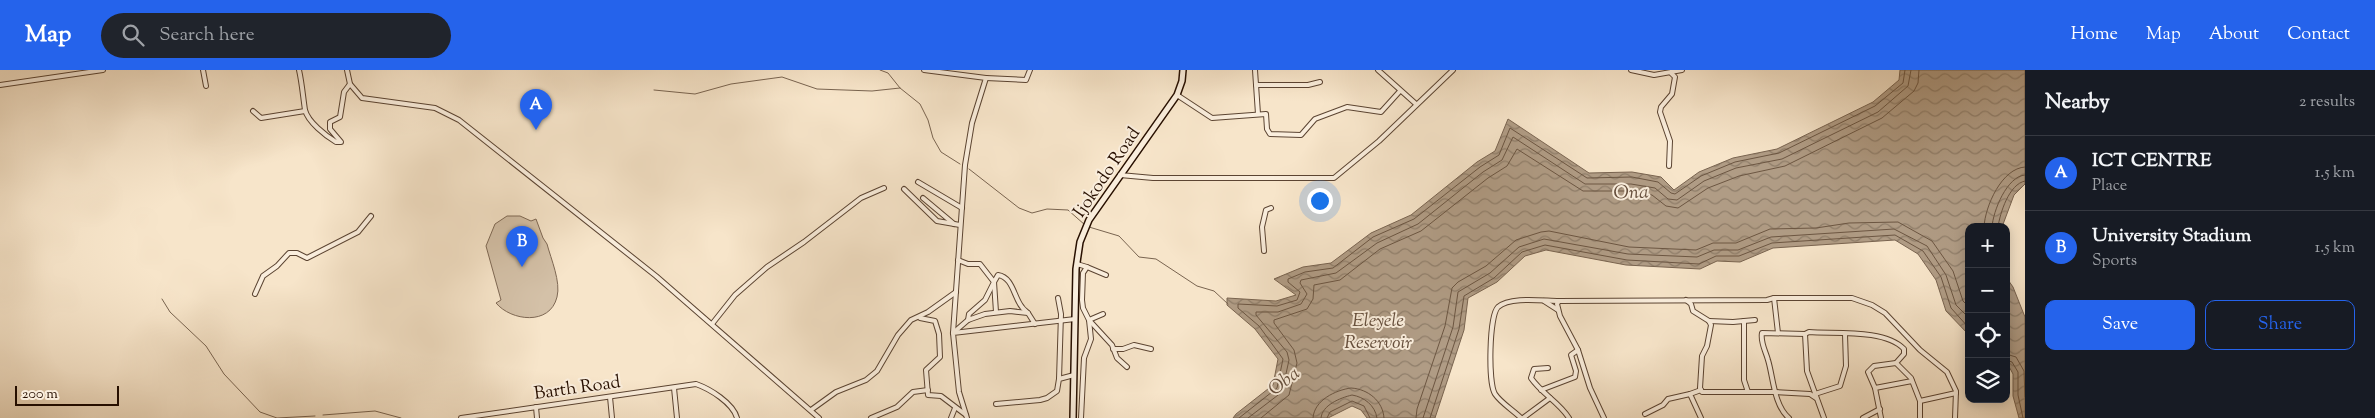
<!DOCTYPE html>
<meta charset="utf-8">
<style>
:root{--surface:#171b24;--page:#20242c;--text:#f1f3f6;--muted:#9ea1a6;--line:#363941;--accent:#2563eb}
body{margin:0;font-family:"Sorts Mill Goudy",serif;background:var(--page);color:var(--text)}
.controls{position:absolute;right:15px;bottom:15px;display:grid;overflow:hidden;border-radius:10px;box-shadow:0 2px 12px #0003}
.controls button{width:45px;height:45px;display:grid;place-items:center;padding:0;border:0;border-bottom:1px solid var(--line);background:var(--surface);color:var(--text);font:25px sans-serif}
.scale{position:absolute;left:15px;bottom:12px;width:104px;box-sizing:border-box;padding-left:5px;border:2px solid #270f00;border-top:0;font-size:14px;line-height:18px;white-space:nowrap;color:#270f00;-webkit-text-stroke:4px #faeedd;paint-order:stroke}
.you{position:absolute;left:1319px;top:130px;width:18px;height:18px;margin:-12px;border:4px solid #fff;border-radius:50%;background:#1a73e8;box-shadow:0 0 0 8px #1a73e833}
.badge{display:grid;place-items:center;width:32px;height:32px;border-radius:50%;background:var(--accent);color:#fff;font-size:16px;font-weight:700}
.pin{position:absolute;translate:-50% -41px;filter:drop-shadow(0 1px 2px #0008)}
.pin::after{content:'';position:absolute;top:26px;width:18px;height:15px;background:inherit;clip-path:polygon(0 0,100% 0,50% 100%)}
.list{margin:0;padding:0;list-style:none}
h2{display:flex;justify-content:space-between;align-items:center;height:65px;margin:0;padding:0 20px;font-size:21px}
h2 small{font-size:16px;font-weight:400;color:var(--muted)}
.list li{display:grid;grid-template-columns:32px 1fr auto;gap:15px;align-items:center;box-sizing:border-box;height:75px;padding:0 20px;border-top:1px solid var(--line)}
.list b{display:block;font-size:19px;white-space:nowrap}
.list p{margin:0;font-size:16px;white-space:nowrap;color:var(--muted)}
.list em{font-size:16px;font-style:normal;color:var(--muted)}
.actions{display:flex;gap:10px;padding:15px 20px}
.actions a{flex:1;padding:11px 0;border:1px solid var(--accent);border-radius:10px;text-align:center;font-size:18px;color:var(--accent)}
.actions .main{background:var(--accent);color:#fff}
.icon{flex:none;width:28px;height:28px;fill:none;stroke:currentColor;stroke-width:2;stroke-linecap:round;stroke-linejoin:round}
.map{position:relative;flex:none;width:2025px;height:348px;overflow:hidden}
header{display:flex;align-items:center;gap:30px;box-sizing:border-box;height:70px;padding:0 25px;background:var(--accent);color:#fff}
header strong{font-size:24px}
nav{display:flex;gap:28px;margin-inline-start:auto;font-size:18px}
.search{width:350px;height:45px;background:var(--page);display:flex;align-items:center;gap:12px;box-sizing:border-box;padding:0 18px;border-radius:28px;color:var(--muted);font-size:19px}
main{display:flex}
aside{flex:1;background:var(--surface)}
.map>svg:first-child{display:block}
</style>
<header>
<strong>Map</strong>
<div class="search"><svg class="icon" aria-label="search" viewBox="0 0 24 24"><circle cx="10" cy="10" r="6"/><path d="M15 15l6 6"/></svg>Search here</div>
<nav><a>Home</a><a>Map</a><a>About</a><a>Contact</a></nav>
</header>
<main>
<div class="map">
<svg width="2025" height="348" viewBox="0 0 2025 348">
<defs>
<pattern id="water-waves" width="16" height="10" patternUnits="userSpaceOnUse" patternTransform="scale(1.25)"><rect width="16" height="10" fill="#b09c85"/><path d="M0 5q4-4 8 0t8 0" fill="none" stroke="#8f7e6a"/></pattern>
</defs>
<rect width="100%" height="100%" fill="#f7e5ca"/>
<filter id="stains"><feTurbulence type="fractalNoise" baseFrequency=".004" numOctaves="4"/><feColorMatrix values="0 0 0 0 .2 0 0 0 0 .09 0 0 0 0 .02 0 0 0 .5 -.17"/></filter>
<radialGradient id="worn" r=".72"><stop offset=".6" stop-color="#630" stop-opacity="0"/><stop offset="1" stop-color="#630" stop-opacity=".3"/></radialGradient>
<!-- grass -->
<path fill="#d4c1a8" stroke="#7e6854" d="M507,146H520L531,151L536,149L543,168L547,174C551,189 561,212 557,227C550,256 511,251 496,233L501,230L486,176L495,154Z"/>
<!-- water -->
<g fill="url(#water-waves)" stroke="#796450">
<polygon points="1900,0 2025,0 2025,114 2014,125 2002,157 1969,157 1969,265 1946,241 1936,210 1918,184 1895,170 1773,178 1740,192 1717,191 1700,199 1626,195 1546,180 1525,186 1497,212 1468,228 1464,260 1435,348 1367,348 1361,340 1352,336 1328,348 1233,348 1236,344 1273,315 1278,289 1255,259 1227,235 1227,228 1276,231 1296,225 1274,209 1303,197 1331,193 1371,163 1411,145 1477,92 1495,81 1508,49 1589,103 1632,102 1661,107 1674,120 1699,102 1733,88 1777,79 1873,32 1899,10"/>
<polygon points="2006,207 2013,217 2025,247 2025,348 2019,348 2013,326 2013,304 2006,291"/>
</g>
<g fill="none" stroke-linecap="round" stroke-linejoin="round">
<!-- shore -->
<g stroke="#6c5642" stroke-width="1">
<path d="M1984,157C1985,136 2002,98 2025,97"/>
<path d="M1992,157C1993,141 2007,106 2025,105"/>
<path d="M1998,157C2000,143 2009,114 2025,111"/>
<polyline points="2006,284 2016,287 2024,301 2025,327"/>
<polyline points="2006,290 2012,292 2018,302 2018,325 2023,348"/>
<polyline points="1239,348 1277,318 1283,289 1259,256 1238,238 1238,234 1277,236 1297,230 1300,222 1288,212 1288,209 1305,202 1333,198 1373,167 1414,149 1480,97 1499,85 1510,58 1587,108 1632,107 1658,112 1671,123 1675,124 1701,106 1735,92 1779,83 1875,36 1903,13 1905,0"/>
<polyline points="1248,348 1282,322 1289,290 1287,282 1256,245 1256,242 1278,242 1301,234 1307,224 1300,213 1301,210 1336,203 1377,173 1418,154 1483,102 1502,90 1513,67 1585,114 1631,114 1655,118 1668,129 1677,130 1704,111 1736,98 1782,89 1878,42 1908,16 1911,0"/>
<polyline points="1261,348 1289,325 1297,293 1294,280 1274,253 1274,250 1307,239 1313,229 1314,215 1340,210 1380,179 1421,161 1488,108 1507,96 1517,79 1583,121 1631,121 1652,125 1666,136 1678,138 1708,118 1739,106 1785,96 1882,48 1914,21 1918,13 1919,0"/>
<path d="M1313,348C1314,330 1336,320 1351,318C1368,319 1383,331 1384,348"/>
<path d="M1321,348C1322,335 1340,328 1352,325C1364,327 1375,335 1377,348"/>
<polyline points="1327,348 1330,342 1352,331 1364,336 1370,348"/>
<polyline points="1416,348 1417,339 1445,256 1452,218 1458,212 1486,196 1516,170 1541,162 1549,161 1629,177 1696,180 1713,173 1736,173 1770,159 1816,158 1849,153 1898,152 1932,171 1953,201 1963,231 1969,237"/>
<polyline points="1423,348 1453,257 1458,222 1490,203 1519,177 1544,169 1628,184 1697,187 1714,180 1738,180 1771,167 1894,159 1927,176 1946,205 1956,235 1969,248"/>
<polyline points="1430,348 1459,259 1464,226 1494,208 1522,182 1545,175 1627,190 1699,194 1716,186 1739,186 1772,173 1895,165 1923,181 1941,207 1951,238 1969,258"/>
</g>
<!-- stream -->
<g stroke="#796450" stroke-width="1">
<polyline points="880,0 888,3 900,18 920,34 928,50 933,68 941,82 960,94"/>
<polyline points="654,20 695,24 731,14 782,7 817,19 872,21 900,18"/>
<polyline points="969,99 1019,138 1032,143 1047,139 1068,140 1085,155"/>
<polyline points="1089,157 1119,166 1139,187 1156,189 1197,216 1214,221 1228,234"/>
<polyline points="162,229 170,242 206,276 224,304 260,342 277,348 315,346"/>
<polyline points="323,345 375,341 401,348"/>
</g>
<!-- minor casing -->
<g stroke="#5b4432" stroke-width="6">
<g id="minor">
<polyline points="203,0 206,16"/>
<path d="M299,0C302,13 303,27 305,40C308,52 326,66 336,72H341L330,59V52L340,47L344,22L350,14"/>
<polyline points="347,0 350,14 362,28 435,38 459,50 656,206 819,348"/>
<polyline points="924,0 986,8 972,53 965,95 953,263"/>
<polyline points="1255,0 1258,44"/>
<polyline points="1378,0 1416,34"/>
<polyline points="1631,0 1654,5 1682,0"/>
<polyline points="986,8 1026,10 1030,0"/>
<polyline points="0,15 103,0"/>
<polyline points="1256,15 1308,15 1320,12"/>
<polyline points="1177,25 1212,48 1266,44 1267,59 1270,64 1301,65 1315,49 1347,37 1381,42 1400,21"/>
<polyline points="253,41 261,48 305,41"/>
<polyline points="1669,96 1670,71 1660,42 1661,37 1672,24 1675,7 1671,3"/>
<polyline points="1120,105 1153,108 1334,108 1379,71 1453,0"/>
<polyline points="918,112 962,138"/>
<polyline points="904,119 937,151 960,155"/>
<polyline points="923,128 954,154"/>
<polyline points="1264,181 1262,157 1266,140 1271,138"/>
<polyline points="958,190 968,194 980,194 994,212 985,230 969,244 968,250"/>
<polyline points="1077,194 1087,197 1083,203 1082,230 1083,238 1089,250 1091,269 1084,288 1081,348"/>
<polyline points="1087,197 1106,205"/>
<polyline points="255,224 263,206 277,196 289,183 297,183 307,188 358,162 371,146"/>
<polyline points="1058,228 1061,244 1059,309"/>
<polyline points="1686,230 1691,234 1693,241 1709,251 1711,255 1707,276 1702,286 1700,318 1702,322 1775,322 1810,324 1816,328"/>
<polyline points="1544,231 1558,240"/>
<path d="M996,242L994,212L998,205C1013,207 1014,228 1022,237C1023,239 1026,241 1028,243"/>
<polyline points="1103,244 1089,250 1112,275 1117,288 1127,297"/>
<polyline points="920,248 935,251 939,264 940,287 926,300 928,325 941,326 966,345"/>
<polyline points="1709,251 1733,252 1755,250"/>
<polyline points="1744,251 1744,310 1748,322"/>
<polyline points="712,254 735,225 767,197 804,172 861,128 884,118"/>
<polyline points="953,263 968,250 985,244 1010,241 1028,243 1035,254"/>
<polyline points="1778,263 1774,228 1852,228 1872,235 1885,243 1920,280 1947,302 1956,321 1955,348"/>
<polyline points="1113,279 1123,279 1134,275 1151,279"/>
<path d="M1548,298L1534,299L1531,308C1542,324 1559,332 1569,348"/>
<polyline points="674,318 677,348"/>
<polyline points="1875,318 1912,311"/>
<polyline points="1541,320 1575,307 1576,301 1571,285 1578,280"/>
<polyline points="1815,324 1840,316 1846,296 1845,264"/>
<polyline points="610,327 612,348"/>
<polyline points="996,334 1040,330 1047,328 1057,321 1059,309 1074,305"/>
<polyline points="536,337 537,348"/>
<polyline points="811,340 836,322 866,310 877,301 898,265 911,250 928,242 956,222"/>
<polyline points="1645,344 1663,335 1668,329 1690,324"/>
<path d="M461,348L696,314C710,319 733,333 737,348"/>
<polyline points="871,348 897,337 913,322 928,320"/>
<polyline points="951,348 955,338"/>
<polyline points="967,348 959,322 953,263 1075,249"/>
<path d="M1521,348C1513,340 1501,333 1495,324C1488,313 1489,246 1498,237C1510,226 1544,231 1559,231"/>
<polyline points="1523,348 1550,328"/>
<polyline points="1604,348 1590,318 1578,280 1560,246 1557,234 1559,231 1767,230 1774,228"/>
<polyline points="1701,348 1690,324 1701,320"/>
<path d="M1789,348C1774,336 1773,306 1768,290C1766,282 1760,272 1762,263L1805,264"/>
<path d="M1824,348L1807,301L1805,264L1809,262C1836,264 1885,259 1904,279V284L1896,293L1911,308L1920,331L1956,323"/>
<polyline points="1863,348 1880,339"/>
<polyline points="1881,348 1875,318 1868,302 1874,296 1896,293"/>
<polyline points="1920,348 1920,331"/>
</g>
</g>
<!-- secondary casing -->
<g stroke="#270f00" stroke-width="8">
<polyline id="secondary" points="1073,348 1076,199 1080,172 1089,150 1177,25 1182,11 1183,0"/>
</g>
<!-- minor -->
<use href="#minor" stroke="#faeedd" stroke-width="4"/>
<!-- secondary -->
<use href="#secondary" stroke="#faeedd" stroke-width="5"/>
</g>
<g text-anchor="middle" stroke-width="4" stroke-linejoin="round" paint-order="stroke">
<!-- street labels -->
<g font-size="18" fill="#270f00" stroke="#faeedd">
<text transform="translate(1106 102) rotate(-56)" y="6">Ijokodo Road</text>
<text transform="translate(577 317) rotate(-8)" y="6">Barth Road</text>
</g>
<!-- water labels -->
<g font-size="19" font-style="italic" fill="#654e3c" stroke="#faeedd">
<text transform="translate(1631 121) rotate(-1)" y="7">Ona</text>
<text x="1378" y="256">Eleyele<tspan x="1378" dy="22">Reservoir</tspan></text>
<text transform="translate(1283 310) rotate(-38)" y="7">Oba</text>
</g>
</g>
<rect width="100%" height="100%" filter="url(#stains)"/>
<rect width="100%" height="100%" fill="url(#worn)"/>
</svg>
<div class="controls">
<button>+</button>
<button>−</button>
<button><svg class="icon" aria-label="locate" viewBox="0 0 24 24"><circle cx="12" cy="12" r="6"/><path d="M12 2v4M12 18v4M2 12h4M18 12h4"/></svg></button>
<button><svg class="icon" aria-label="layers" viewBox="0 0 24 24"><path d="M12 4l9 5-9 5-9-5zM3 14l9 5 9-5"/></svg></button>
</div>
<div class="scale">200 m</div>
<div class="you"></div>
<div class="pin badge" style="left:536px;top:60px">A</div>
<div class="pin badge" style="left:522px;top:197px">B</div>
</div>
<aside>
<h2>Nearby<small>2 results</small></h2>
<ul class="list">
<li><span class="badge">A</span><div><b>ICT CENTRE</b><p>Place</p></div><em>1.5 km</em></li>
<li><span class="badge">B</span><div><b>University Stadium</b><p>Sports</p></div><em>1.5 km</em></li>
</ul>
<div class="actions"><a class="main">Save</a><a>Share</a></div>
</aside>
</main>
